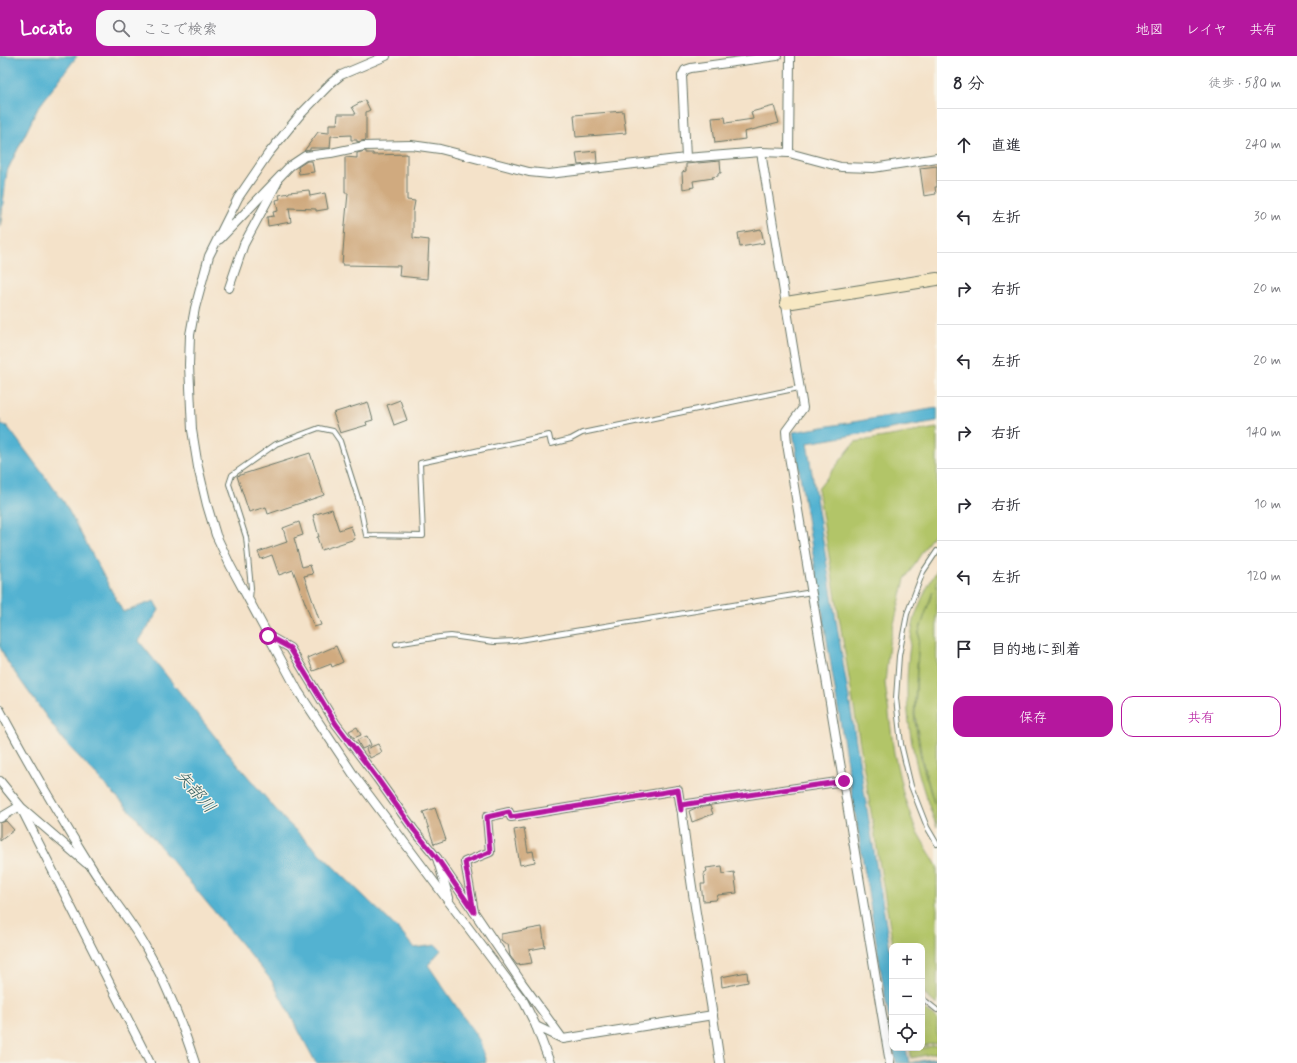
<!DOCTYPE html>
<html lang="ja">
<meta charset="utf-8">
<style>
:root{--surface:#fff;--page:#f7f7f7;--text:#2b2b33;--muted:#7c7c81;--line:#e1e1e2;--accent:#b5179e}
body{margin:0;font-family:Mynerve,"Klee One",sans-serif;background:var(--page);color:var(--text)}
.controls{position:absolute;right:12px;bottom:12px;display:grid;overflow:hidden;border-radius:8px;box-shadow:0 4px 16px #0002}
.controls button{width:36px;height:36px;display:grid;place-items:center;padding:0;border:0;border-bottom:1px solid var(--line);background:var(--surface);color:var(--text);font:20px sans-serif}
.stop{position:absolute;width:12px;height:12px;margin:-9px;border:3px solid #b5179e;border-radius:50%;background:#fff}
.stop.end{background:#b5179e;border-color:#fff;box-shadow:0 1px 4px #0008}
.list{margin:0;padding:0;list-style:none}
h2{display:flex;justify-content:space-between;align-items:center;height:52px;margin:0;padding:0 16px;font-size:17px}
h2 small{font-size:13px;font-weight:400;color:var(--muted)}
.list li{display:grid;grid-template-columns:26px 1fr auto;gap:12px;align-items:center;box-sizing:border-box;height:72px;padding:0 16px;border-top:1px solid var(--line)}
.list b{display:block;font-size:15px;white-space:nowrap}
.list em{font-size:13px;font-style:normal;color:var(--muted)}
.actions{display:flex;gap:8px;padding:12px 16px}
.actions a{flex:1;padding:9px 0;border:1px solid var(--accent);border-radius:12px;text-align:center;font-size:14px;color:var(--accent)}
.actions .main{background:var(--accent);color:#fff}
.icon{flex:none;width:22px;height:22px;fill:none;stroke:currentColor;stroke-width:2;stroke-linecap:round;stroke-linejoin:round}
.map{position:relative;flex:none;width:937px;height:1007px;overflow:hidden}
header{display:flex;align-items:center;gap:24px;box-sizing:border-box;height:56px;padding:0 20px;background:var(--accent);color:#fff}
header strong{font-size:19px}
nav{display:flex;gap:22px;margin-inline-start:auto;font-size:14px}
.search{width:280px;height:36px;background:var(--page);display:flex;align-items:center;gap:10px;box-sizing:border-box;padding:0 14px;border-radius:12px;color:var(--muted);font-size:15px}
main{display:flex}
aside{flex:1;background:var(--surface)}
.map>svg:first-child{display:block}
</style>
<header>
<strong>Locato</strong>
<div class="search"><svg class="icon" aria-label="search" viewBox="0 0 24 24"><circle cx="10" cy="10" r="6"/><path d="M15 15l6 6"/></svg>ここで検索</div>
<nav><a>地図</a><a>レイヤ</a><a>共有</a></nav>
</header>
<main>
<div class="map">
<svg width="937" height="1007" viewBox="0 0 937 1007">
<rect width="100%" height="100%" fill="#f7f3e8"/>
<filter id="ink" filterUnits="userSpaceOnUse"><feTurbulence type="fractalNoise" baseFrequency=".025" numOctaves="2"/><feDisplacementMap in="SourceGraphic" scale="8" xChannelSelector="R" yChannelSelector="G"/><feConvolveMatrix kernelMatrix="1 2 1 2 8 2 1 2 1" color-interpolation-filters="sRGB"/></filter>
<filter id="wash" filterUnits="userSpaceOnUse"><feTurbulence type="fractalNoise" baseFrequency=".012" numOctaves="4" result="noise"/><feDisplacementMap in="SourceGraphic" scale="16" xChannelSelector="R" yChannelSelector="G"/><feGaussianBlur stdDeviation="0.9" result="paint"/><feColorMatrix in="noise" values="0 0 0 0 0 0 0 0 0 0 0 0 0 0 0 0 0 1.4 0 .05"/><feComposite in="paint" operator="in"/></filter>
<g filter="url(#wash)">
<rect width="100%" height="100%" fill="#f4e2c9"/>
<!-- green -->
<g fill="#b2c568" stroke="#68814e" fill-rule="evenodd">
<polygon points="937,372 937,473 905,523 889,588 885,627 894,697 904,741 916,774 937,810 937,949 925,939 922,922 922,890 893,890 818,433 855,386"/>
<path d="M937,514L936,754L937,771C914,714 902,659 909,597C911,583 912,568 917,555C922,541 929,527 937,514ZM933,535L919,576L915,658L922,703L934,747L921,704L914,659L919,576Z"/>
<polygon points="922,951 937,963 937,987 922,990"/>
<polygon points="937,989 937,997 911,1002 910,992 922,992"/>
</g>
<!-- water -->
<g fill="#53b2d1" stroke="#397882">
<polygon points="0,0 77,0 38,52 7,115 0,172"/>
<polygon points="937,352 937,365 807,387 892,905 892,983 793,376"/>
<polygon points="0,364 1,368 7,370 64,446 123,556 154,545 159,554 139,585 232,702 284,763 400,875 414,892 436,889 441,894 428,909 480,985 486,1007 316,1007 272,925 134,759 63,684 8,607 0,591"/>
<polygon points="893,992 906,992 909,1007 937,1002 937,1004 921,1007 896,1007"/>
</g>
<g id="blocks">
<!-- building -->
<g fill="#d0aa7f">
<polygon points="365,44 370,54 366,56 366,84 357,86 357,84 351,84 351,79 331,80 330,92 310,92 310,94 304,95 318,76 329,77 329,68 337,68 338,58 356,58 352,51"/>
<polygon points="774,50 779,67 744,76 745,83 715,87 712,62 725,61 726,67 753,63 751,56"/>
<polygon points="623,55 626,77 576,81 574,59"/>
<polygon points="365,95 366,95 366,97 373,97 373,99 407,98 407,144 415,145 413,156 413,182 429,184 427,223 399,220 400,210 342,209 345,169 348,137 345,137 345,101 357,102 357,97"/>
<polygon points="596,95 597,107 578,109 576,97"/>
<polygon points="307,105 312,105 314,116 299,118 298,111"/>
<polygon points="720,105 721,117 718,117 718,120 712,121 713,122 693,125 694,131 683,133 682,116 686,115 686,108"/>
<polygon points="937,110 937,131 935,131 936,138 924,140 920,112"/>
<polygon points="309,134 310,140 325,137 328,153 316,155 316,153 289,152 291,166 268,170 267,161 274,160 273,156 278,155 276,144 280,143 279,139 289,137 289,136"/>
<polygon points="761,173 764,187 740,191 738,177"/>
<polygon points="400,344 407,364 394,369 387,349"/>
<polygon points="368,346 373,364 366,366 367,369 340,377 333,357"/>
<polygon points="310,397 324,439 268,458 266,451 249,456 237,420"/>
<polygon points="332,453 339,474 351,470 355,483 321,494 317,481 319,481 313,459"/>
<polygon points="299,466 303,479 294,482 302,511 310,509 313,518 304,520 321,569 314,571 293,514 279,519 272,499 261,503 258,496 287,486 283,472"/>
<polygon points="336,590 343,606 332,611 331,608 313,615 308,602"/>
<polygon points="357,671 361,679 354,682 349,675"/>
<polygon points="367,680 371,689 362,693 357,684"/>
<polygon points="378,688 382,696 370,702 366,693"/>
<polygon points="710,750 713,758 692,766 689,755 696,752"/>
<polygon points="435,752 446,784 434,788 423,756"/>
<polygon points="6,765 14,774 0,785 0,767"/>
<polygon points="524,772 528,796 533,795 535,806 520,809 514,774"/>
<polygon points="722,810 723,818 734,816 737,837 718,839 716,844 703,845 701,828 705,828 704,817 707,815 706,812"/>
<polygon points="542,871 545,891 529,894 532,907 517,909 510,900 508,888 506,888 501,884 501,878"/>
<polygon points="747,916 748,926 722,931 721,921"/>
</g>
</g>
</g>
<g filter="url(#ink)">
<use href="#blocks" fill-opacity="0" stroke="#6a7768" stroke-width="1"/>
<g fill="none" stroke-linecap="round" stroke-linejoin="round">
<!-- lane casing -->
<g stroke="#6a7768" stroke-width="6">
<g id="lane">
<polyline points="937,495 923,516 907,558 899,600 896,642 901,688 911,730 927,771 937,788"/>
<polyline points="250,542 251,532 246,481 229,428 232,419 276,388 319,372 333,375 340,385 359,445 366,479 423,480 420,407 549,379 551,388 571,383 582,377 799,332"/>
<polyline points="396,588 440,581 451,580 494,586 514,585 812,536"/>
<polyline points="922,942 937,954"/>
</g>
</g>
<!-- street casing -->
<g stroke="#6a7768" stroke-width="10">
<g id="street">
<polyline points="386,0 341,19 331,27 299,60 268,98 238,142 209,200 195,252 190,279 189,309 192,374 198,411 207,449 216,479 230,509 298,635 353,718 524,946 536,970 550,1007"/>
<polyline points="761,96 803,352 786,375 787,388 890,1007"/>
<polyline points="789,97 790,0"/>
<polyline points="686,102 682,20 685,14 691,12 777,0"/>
<polyline points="220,183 290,110 305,100 331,97 364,90 411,89 440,93 529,116 549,118 686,102 761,96 789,97 841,111 873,112 937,102"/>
<polyline points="229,232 244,188 277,127"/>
<polyline points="269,580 290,592 336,668 377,722 414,774 437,802 449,842"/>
<path d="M0,654C28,707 59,759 90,809C107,837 129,862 145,890C166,926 182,967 195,1007"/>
<polyline points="0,725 21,751 86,807"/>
<polyline points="0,762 20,750 150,1007"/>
<polyline points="437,802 474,856 465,806 490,796 487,761 509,756 511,761 678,734 681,753"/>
<polyline points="474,856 522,927 562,982"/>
<polyline points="536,970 563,983 713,959"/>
<path d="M720,1007C708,921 690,835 681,749L844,725"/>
</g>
</g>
<!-- secondary casing -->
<g stroke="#6a7768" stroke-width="14">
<polyline id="secondary" points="786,247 937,223"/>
</g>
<!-- lane -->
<use href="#lane" stroke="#fff" stroke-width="4"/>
<!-- street -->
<use href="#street" stroke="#fff" stroke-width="8"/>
<!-- secondary -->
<use href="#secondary" stroke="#f7e8c3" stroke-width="12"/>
</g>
</g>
<g fill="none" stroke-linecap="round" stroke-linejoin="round" filter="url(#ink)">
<!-- route -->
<polyline stroke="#b5179e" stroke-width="5" points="268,580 290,592 336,668 377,722 414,774 437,802 474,856 465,806 490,796 487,761 509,756 511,761 678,734 681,754 681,749 844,725"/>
</g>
<g text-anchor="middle" stroke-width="3" stroke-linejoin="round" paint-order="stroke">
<!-- water labels -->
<g font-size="17" font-style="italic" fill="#2c5a5b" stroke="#f7f3e8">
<text transform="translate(196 735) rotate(49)" y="6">矢部川</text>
</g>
</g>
</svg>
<div class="controls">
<button>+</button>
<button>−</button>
<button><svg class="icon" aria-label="locate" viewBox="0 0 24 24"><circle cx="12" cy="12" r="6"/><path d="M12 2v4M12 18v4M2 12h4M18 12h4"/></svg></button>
</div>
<div class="stop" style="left:268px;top:580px"></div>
<div class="stop end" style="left:844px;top:725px"></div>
</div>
<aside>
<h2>8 分<small>徒歩 · 580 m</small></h2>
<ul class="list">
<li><svg class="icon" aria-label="ahead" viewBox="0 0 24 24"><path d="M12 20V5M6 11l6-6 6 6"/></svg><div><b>直進</b></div><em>240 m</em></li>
<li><svg class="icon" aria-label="left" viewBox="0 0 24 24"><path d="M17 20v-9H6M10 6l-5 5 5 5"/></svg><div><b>左折</b></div><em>30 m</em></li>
<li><svg class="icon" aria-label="right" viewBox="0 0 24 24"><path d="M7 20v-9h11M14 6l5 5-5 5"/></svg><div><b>右折</b></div><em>20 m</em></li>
<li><svg class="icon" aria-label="left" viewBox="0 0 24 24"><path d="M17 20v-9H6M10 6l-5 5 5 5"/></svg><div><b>左折</b></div><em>20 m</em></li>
<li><svg class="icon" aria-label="right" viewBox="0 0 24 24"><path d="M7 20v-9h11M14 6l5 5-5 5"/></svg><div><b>右折</b></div><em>140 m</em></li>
<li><svg class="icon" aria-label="right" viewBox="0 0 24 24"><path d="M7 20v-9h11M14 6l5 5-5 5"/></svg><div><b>右折</b></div><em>10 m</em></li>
<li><svg class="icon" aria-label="left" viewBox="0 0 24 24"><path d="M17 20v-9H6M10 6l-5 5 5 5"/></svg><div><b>左折</b></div><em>120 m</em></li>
<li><svg class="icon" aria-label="arrive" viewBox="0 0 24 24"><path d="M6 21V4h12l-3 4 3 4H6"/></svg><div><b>目的地に到着</b></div></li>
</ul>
<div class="actions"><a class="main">保存</a><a>共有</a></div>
</aside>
</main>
